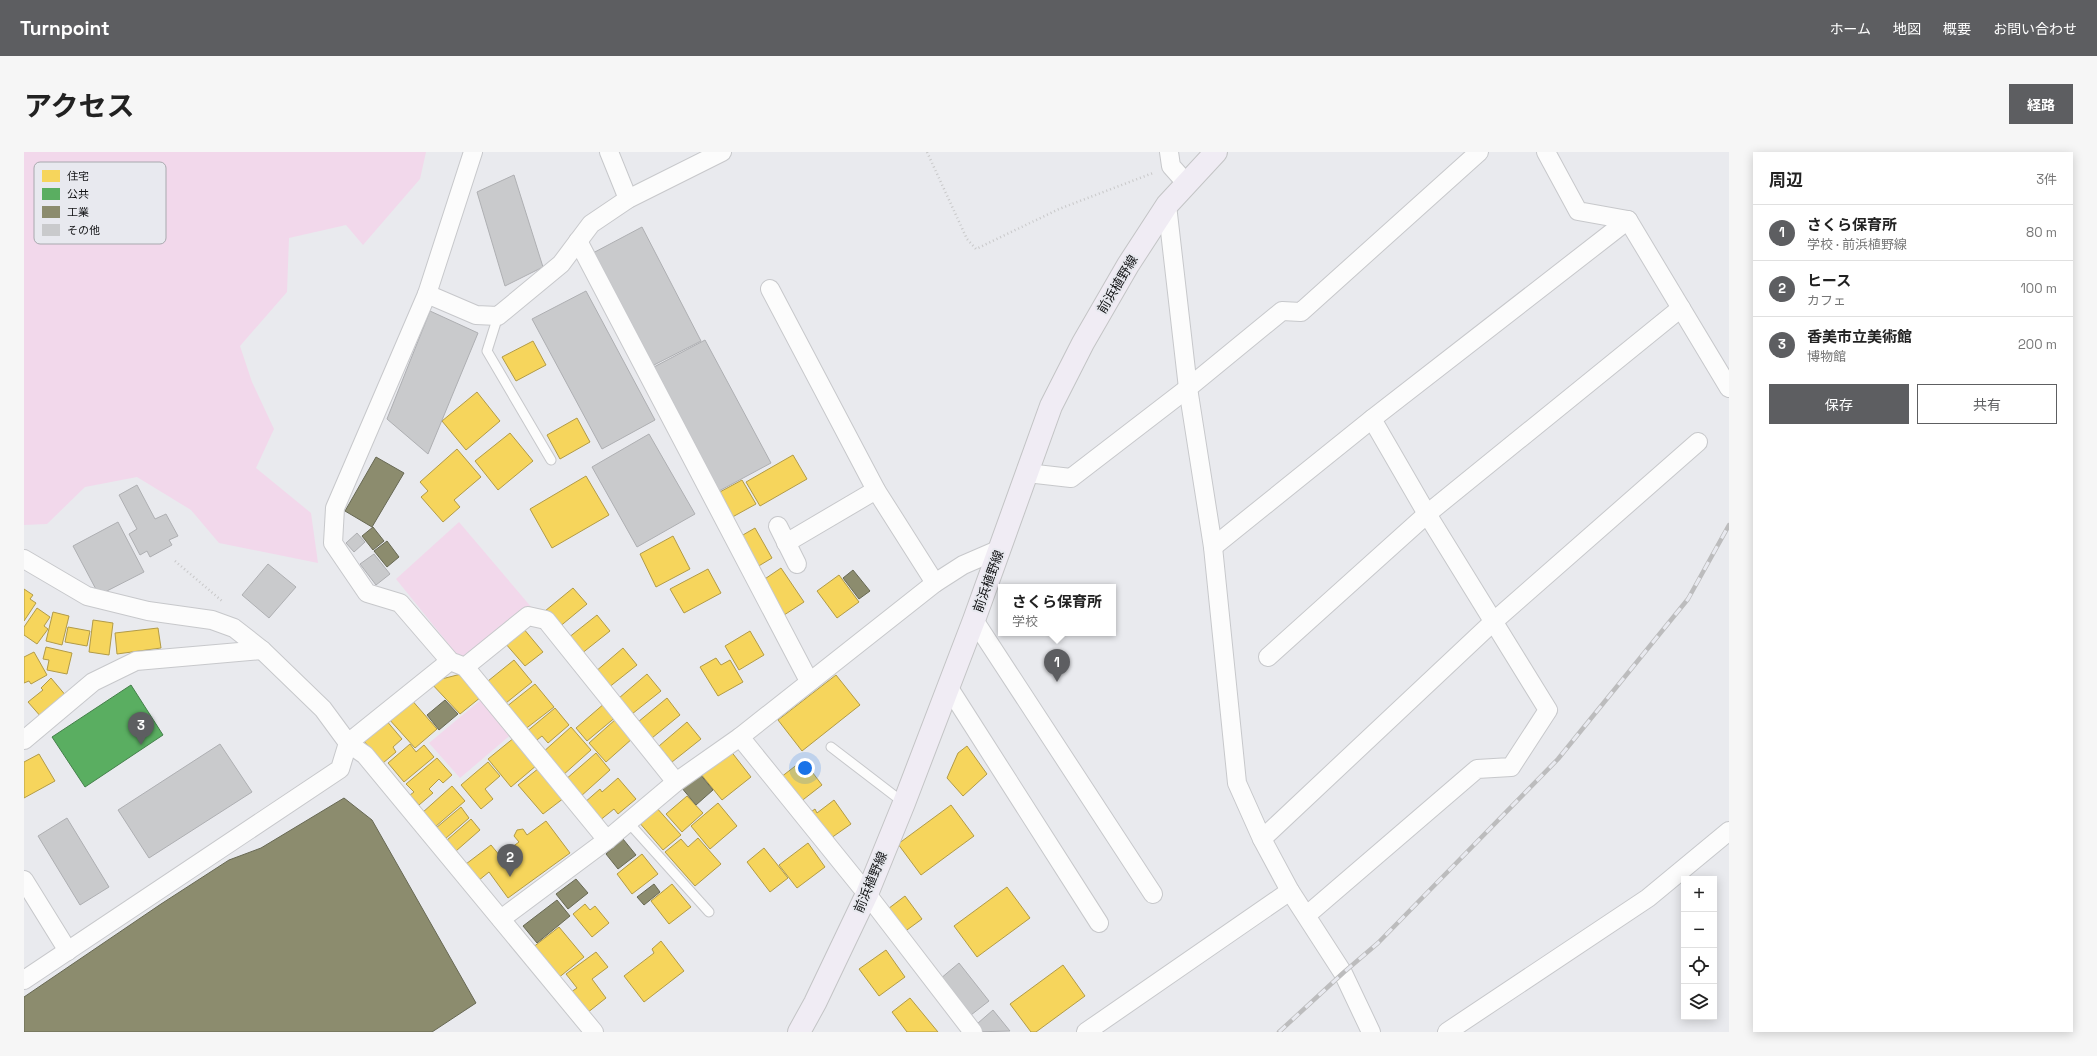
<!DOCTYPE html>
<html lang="ja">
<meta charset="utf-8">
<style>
:root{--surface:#fff;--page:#f6f6f6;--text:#222;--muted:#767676;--line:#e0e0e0;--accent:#5d5e61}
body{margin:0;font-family:"Space Grotesk","Noto Sans JP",sans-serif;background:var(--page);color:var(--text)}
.controls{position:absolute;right:12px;bottom:12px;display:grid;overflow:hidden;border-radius:0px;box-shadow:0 2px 10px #0003}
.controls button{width:36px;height:36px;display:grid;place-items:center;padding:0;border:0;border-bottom:1px solid var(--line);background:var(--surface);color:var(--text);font:20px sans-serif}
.you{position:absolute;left:781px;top:616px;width:14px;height:14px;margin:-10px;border:3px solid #fff;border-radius:50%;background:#1a73e8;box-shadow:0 0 0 6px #1a73e833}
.badge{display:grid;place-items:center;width:26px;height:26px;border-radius:50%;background:var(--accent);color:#fff;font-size:13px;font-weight:700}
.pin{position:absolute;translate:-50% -33px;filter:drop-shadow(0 1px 2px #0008)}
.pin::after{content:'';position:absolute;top:21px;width:14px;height:12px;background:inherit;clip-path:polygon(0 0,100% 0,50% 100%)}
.popup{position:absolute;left:974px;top:432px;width:118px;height:52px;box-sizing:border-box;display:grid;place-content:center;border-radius:0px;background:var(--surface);filter:drop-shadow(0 1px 3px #0005);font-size:13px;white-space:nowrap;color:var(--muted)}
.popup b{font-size:15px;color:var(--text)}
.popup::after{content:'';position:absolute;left:50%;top:100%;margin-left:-8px;border:8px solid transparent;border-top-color:var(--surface)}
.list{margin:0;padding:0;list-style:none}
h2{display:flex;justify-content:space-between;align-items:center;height:52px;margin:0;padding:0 16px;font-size:17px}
h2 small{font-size:13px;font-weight:400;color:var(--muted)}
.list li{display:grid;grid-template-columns:26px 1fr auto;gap:12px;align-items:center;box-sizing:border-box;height:56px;padding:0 16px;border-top:1px solid var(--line)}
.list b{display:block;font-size:15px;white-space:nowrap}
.list p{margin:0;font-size:13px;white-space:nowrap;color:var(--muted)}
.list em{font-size:13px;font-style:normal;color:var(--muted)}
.actions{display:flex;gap:8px;padding:12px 16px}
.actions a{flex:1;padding:9px 0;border:1px solid var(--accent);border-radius:0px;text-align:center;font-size:14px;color:var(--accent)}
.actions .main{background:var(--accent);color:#fff}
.icon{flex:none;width:22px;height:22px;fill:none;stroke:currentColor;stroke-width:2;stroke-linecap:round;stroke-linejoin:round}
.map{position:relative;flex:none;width:1705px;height:880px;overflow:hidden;border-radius:0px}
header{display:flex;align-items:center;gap:24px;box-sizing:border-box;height:56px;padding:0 20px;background:var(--accent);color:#fff}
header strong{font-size:19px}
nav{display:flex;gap:22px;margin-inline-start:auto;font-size:14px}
.intro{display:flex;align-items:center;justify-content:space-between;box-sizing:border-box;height:96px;padding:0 24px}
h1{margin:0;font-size:28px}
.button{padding:10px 18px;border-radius:0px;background:var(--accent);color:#fff;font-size:14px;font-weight:700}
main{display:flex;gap:24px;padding:0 24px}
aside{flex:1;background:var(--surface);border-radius:0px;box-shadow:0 2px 10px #0003}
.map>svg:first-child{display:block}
</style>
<header>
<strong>Turnpoint</strong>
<nav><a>ホーム</a><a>地図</a><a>概要</a><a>お問い合わせ</a></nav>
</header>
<div class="intro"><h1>アクセス</h1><a class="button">経路</a></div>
<main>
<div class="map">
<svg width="1705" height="880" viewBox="0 0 1705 880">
<rect width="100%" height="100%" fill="#e9eaee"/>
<!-- green -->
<g fill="#f2d8eb">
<polygon points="0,0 402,0 396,27 339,93 322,73 265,86 263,140 216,194 228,230 250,277 232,316 287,361 294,411 195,391 167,358 113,325 61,335 23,372 0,373"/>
<polygon points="435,370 508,456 439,510 372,427"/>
<polygon points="459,546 489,581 436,626 405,591"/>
</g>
<!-- homes -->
<g fill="#f6d55c" stroke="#b29b47">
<polygon points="509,189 522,213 492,229 478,205"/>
<polygon points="453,240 476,269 442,298 418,269"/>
<polygon points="553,266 566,290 536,307 523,283"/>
<polygon points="486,281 509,309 474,338 451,309"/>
<polygon points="433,297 457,325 430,348 436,355 419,370 397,345 404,339 396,330"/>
<polygon points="769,303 783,327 736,354 722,330"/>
<polygon points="562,324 585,363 528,396 506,357"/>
<polygon points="718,328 732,352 694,373 681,348"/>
<polygon points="731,376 748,406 723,421 705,391"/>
<polygon points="649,384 666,417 632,435 616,402"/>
<polygon points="757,416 780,450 751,469 729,435"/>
<polygon points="684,417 697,441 660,461 646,437"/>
<polygon points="815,423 835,450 813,466 793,439"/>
<polygon points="549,436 563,452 534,476 521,459"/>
<polygon points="0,437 9,443 6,447 12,451 0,469"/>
<polygon points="13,456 26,465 20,474 24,477 13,492 0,483 0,475"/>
<polygon points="29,460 45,464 38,493 22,489"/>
<polygon points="573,463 586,479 557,502 544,486"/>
<polygon points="69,468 89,471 85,503 65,500"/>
<polygon points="44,475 66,479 63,494 41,490"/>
<polygon points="134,476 137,496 93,502 91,481"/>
<polygon points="499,476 519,500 501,514 481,491"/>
<polygon points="726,479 740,503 715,518 701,494"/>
<polygon points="22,495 48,501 43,522 23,518 25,508 19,507"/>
<polygon points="599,496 613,513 584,536 571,520"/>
<polygon points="10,500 23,523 7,532 5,529 0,531 0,505"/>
<polygon points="692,506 697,513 706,508 719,530 694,544 676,515"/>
<polygon points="490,508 508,530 482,551 464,529"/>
<polygon points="437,522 457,545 436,562 406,530"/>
<polygon points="623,522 637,539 608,562 595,546"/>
<polygon points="812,523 836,553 778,599 754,568"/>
<polygon points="27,526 43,545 18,566 4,550 19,538 17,536"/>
<polygon points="511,532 530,555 500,578 482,555"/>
<polygon points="386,546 413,577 391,596 364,566"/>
<polygon points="643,546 656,563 628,586 614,570"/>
<polygon points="581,551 593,564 563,589 552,576"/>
<polygon points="531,556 545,573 524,591 518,584 509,591 501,581"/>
<polygon points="361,567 378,587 369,595 372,600 359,611 338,587"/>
<polygon points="592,567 609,586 582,610 565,591"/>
<polygon points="663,570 677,587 648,610 635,594"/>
<polygon points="547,575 567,598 538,624 518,601"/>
<polygon points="491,585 513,613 487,635 464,607"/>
<polygon points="386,592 392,600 400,593 410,605 380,630 364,611"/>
<polygon points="943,594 963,622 939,644 923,626 934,601"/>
<polygon points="706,598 727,625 698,648 676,621"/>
<polygon points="572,601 586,618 556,645 541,628"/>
<polygon points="15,602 31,629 0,646 0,610"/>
<polygon points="413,606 428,623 419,631 415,627 405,637 409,641 395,653 386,643 390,640 382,632"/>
<polygon points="779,608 798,633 771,654 752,629"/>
<polygon points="464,610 476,624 461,637 469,647 457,657 437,633"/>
<polygon points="515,616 540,646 519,662 494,633"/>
<polygon points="594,626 612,647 594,662 590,657 575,669 560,651 576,637 578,640"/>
<polygon points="428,634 441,649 411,675 398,661"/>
<polygon points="663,644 679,661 658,680 642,662"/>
<polygon points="810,648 827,672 800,691 781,664 791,657 793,661"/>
<polygon points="694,651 713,674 686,697 667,674"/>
<polygon points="927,653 950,684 897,723 874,692"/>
<polygon points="631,654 657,683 639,698 614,669"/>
<polygon points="437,655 445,666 421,687 412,676"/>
<polygon points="447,667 456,678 432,699 423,688"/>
<polygon points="522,669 546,701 484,746 465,720 454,729 442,712 467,693 476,704 495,690 490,684 493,678 499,677 503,683"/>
<polygon points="674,686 697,712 671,734 641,700 657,687 664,695"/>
<polygon points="784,691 801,715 773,736 755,713"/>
<polygon points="740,696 764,726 746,740 723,710"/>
<polygon points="618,702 634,722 608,742 593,722"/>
<polygon points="648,732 667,755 645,772 627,749"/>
<polygon points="983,735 1006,766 953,805 930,774"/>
<polygon points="881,744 898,767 872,786 856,763"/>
<polygon points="561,752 566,758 571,754 585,771 568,785 549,762"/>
<polygon points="535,775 560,805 533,827 508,796"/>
<polygon points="637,789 660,819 620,850 600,824 630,801 628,797"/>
<polygon points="862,798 881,825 855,844 835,817"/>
<polygon points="572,800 584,815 568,827 582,846 563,861 547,840 553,836 542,822"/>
<polygon points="1039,813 1061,844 1012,880 1007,880 986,852"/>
<polygon points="886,846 914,880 883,880 868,860"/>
</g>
<!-- public -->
<polygon fill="#5aae61" stroke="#44804a" points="107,533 139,583 61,635 28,585"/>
<!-- industry -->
<g fill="#8c8c6e" stroke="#676853">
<polygon points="352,305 380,321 348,375 321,359"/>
<polygon points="349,375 360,389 349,398 338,384"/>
<polygon points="363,389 375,405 363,415 350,399"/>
<polygon points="829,418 846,439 835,447 819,426"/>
<polygon points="421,548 434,562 415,578 403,563"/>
<polygon points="675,621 689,638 672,653 657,635"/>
<polygon points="320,646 348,668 452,851 408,880 0,880 0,845 137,752 205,708 237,696"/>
<polygon points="599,687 612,703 594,717 582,702"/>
<polygon points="552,727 564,741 544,757 532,742"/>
<polygon points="630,732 636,740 620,753 613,745"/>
<polygon points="533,748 546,764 513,791 499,774"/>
</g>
<!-- building -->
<g fill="#c9cacc" stroke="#aeafb2">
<polygon points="490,23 519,115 481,134 453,40"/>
<polygon points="618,75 677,189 628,214 569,101"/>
<polygon points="562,139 631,268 578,297 508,167"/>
<polygon points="406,159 454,181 404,302 363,267"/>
<polygon points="681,188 747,311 695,339 630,215"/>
<polygon points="625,282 671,362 613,395 568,315"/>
<polygon points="113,333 131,367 142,362 154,384 145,388 148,393 126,405 123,399 116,403 105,382 113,377 95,343"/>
<polygon points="94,370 120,420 75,443 49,394"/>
<polygon points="333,381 341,390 330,400 322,391"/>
<polygon points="350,402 366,422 352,433 336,412"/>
<polygon points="244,412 272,435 245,466 218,443"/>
<polygon points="196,592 228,640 125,706 94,658"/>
<polygon points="43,666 85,735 56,753 14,684"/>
<polygon points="935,811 965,849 938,870 916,827"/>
<polygon points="969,858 986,879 948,880 946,878"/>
</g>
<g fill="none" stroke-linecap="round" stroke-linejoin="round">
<!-- service casing -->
<g stroke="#c7c8cb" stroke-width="11">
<g id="service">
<polyline points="474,164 463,199 527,308"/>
<polyline points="807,595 880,651"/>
<polyline points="604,670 685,760"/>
</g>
</g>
<!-- minor casing -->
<g stroke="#c7c8cb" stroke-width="20">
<g id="minor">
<polyline points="585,0 604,47"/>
<polyline points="1145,0 1147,14 1163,32"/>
<polyline points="1522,0 1554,59 1604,68 1705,236"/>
<polyline points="1143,53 1164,236 1189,395 1213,631 1238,687 1266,739 1319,821 1347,880"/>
<polyline points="554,89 785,529"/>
<polyline points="746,137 852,338 911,431"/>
<polyline points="403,142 452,163 474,164 537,112 567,72 604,47 698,0"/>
<polyline points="1003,321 1047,326 1164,236 1258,159 1277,160 1455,0"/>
<polyline points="754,374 773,412"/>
<polyline points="762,391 852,338"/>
<polyline points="1189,395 1348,267 1604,68"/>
<polyline points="0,407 63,444 124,459 188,468 210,476 238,498 299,557 324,591 426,509 376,451 343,441 309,391 311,356 403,142 449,0"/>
<polyline points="950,468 1129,742"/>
<polyline points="1244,505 1403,362 1657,156"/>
<polyline points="431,511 441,515 583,688"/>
<polyline points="441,515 504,464 522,468 652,630"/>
<polyline points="925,536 1075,771"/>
<polyline points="716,585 843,742 949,880"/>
<polyline points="0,588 69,530 112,509 238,498"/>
<polyline points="1238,687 1469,470 1674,290"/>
<polyline points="0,728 44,799"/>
<polyline points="1283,763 1453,617 1487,615 1524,558 1403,362 1348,267"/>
<polyline points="477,767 583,688 652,630 716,585 911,431 939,413 976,397"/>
<polyline points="0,828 316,617 324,591 341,603 570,880"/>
<polyline points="1062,880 1266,739"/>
<polyline points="1423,880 1624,746 1705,679"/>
</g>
</g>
<!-- primary casing -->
<g stroke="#c3c4c5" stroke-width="24">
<polyline id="primary" points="775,880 791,851 843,742 880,651 950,468 1027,254 1059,191 1104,113 1143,53 1192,0"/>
</g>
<!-- path -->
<g stroke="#c8c8c9" stroke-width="2.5" stroke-dasharray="1 3" stroke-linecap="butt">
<polyline points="903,0 943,87 952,97 1035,57 1129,21"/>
<polyline points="151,409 198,449"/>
</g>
<!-- service -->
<use href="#service" stroke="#fcfcfc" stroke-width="9"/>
<!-- minor -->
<use href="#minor" stroke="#fcfcfc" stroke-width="18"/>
<!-- primary -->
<use href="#primary" stroke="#f0ecf4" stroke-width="22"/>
<!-- rail casing -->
<g stroke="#bcbcbd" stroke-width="4.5">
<polyline id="rail" points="1255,880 1319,821 1354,791 1534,607 1664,447 1705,373"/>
</g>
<!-- rail -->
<use href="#rail" stroke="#e8e9ef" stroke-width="3" stroke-dasharray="9" stroke-linecap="butt"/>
</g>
<g text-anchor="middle" stroke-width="4" stroke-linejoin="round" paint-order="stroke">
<!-- street labels -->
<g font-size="13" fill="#121315" stroke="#e8e9ef">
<text transform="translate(1093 132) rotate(-59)" y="5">前浜植野線</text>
<text transform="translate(964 429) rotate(-70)" y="5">前浜植野線</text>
<text transform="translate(846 730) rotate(-67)" y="5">前浜植野線</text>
</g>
</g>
<!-- legend -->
<rect x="10" y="10" width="132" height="82" rx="6" fill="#e8e9ef" stroke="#a8a9ae" stroke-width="1"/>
<rect x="18" y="18" width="18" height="12" fill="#f6d55c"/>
<rect x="18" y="36" width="18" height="12" fill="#5aae61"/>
<rect x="18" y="54" width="18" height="12" fill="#8c8c6e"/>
<rect x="18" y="72" width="18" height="12" fill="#c9cacc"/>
<g font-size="11" fill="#121315">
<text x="43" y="28">住宅</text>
<text x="43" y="46">公共</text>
<text x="43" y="64">工業</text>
<text x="43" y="82">その他</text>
</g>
</svg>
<div class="controls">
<button>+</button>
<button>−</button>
<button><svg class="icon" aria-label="locate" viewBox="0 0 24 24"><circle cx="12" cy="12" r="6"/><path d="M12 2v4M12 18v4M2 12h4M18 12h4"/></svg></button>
<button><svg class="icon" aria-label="layers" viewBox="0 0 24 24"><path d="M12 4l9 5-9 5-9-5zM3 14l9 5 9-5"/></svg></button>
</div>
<div class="you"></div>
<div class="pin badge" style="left:1033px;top:530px">1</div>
<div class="popup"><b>さくら保育所</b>学校</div>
<div class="pin badge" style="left:486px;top:725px">2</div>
<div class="pin badge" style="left:117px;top:593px">3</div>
</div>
<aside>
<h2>周辺<small>3件</small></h2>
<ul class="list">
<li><span class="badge">1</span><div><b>さくら保育所</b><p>学校 · 前浜植野線</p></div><em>80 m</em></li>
<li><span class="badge">2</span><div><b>ヒース</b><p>カフェ</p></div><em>100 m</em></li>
<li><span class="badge">3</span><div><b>香美市立美術館</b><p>博物館</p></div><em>200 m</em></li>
</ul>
<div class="actions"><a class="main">保存</a><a>共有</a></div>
</aside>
</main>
